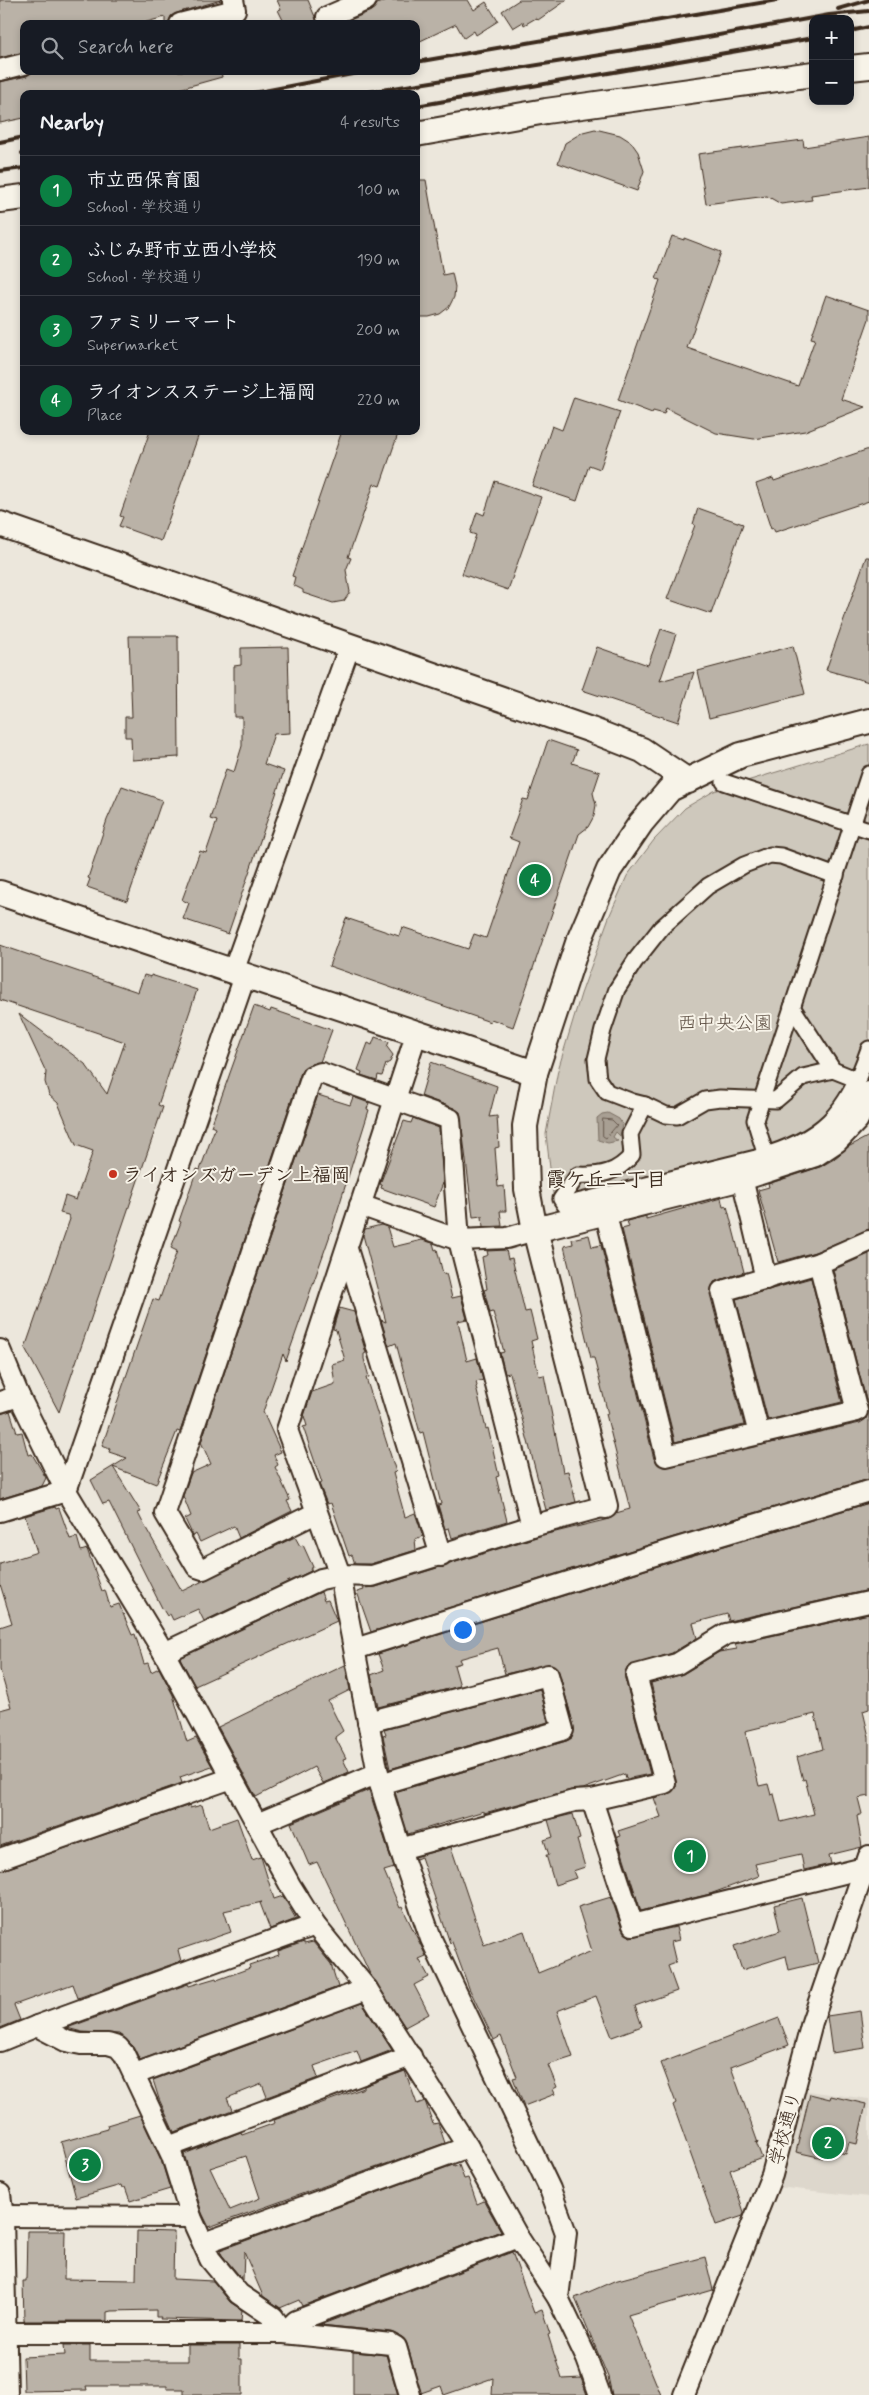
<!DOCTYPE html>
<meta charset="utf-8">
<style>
:root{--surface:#171b24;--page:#20242c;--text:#f1f3f6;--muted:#9ea1a6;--line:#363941;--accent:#0b8043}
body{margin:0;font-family:Mynerve,"Klee One",sans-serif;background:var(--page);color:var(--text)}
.controls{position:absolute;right:15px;top:15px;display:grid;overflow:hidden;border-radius:10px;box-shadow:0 2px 8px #0003}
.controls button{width:45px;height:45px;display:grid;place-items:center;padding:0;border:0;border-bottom:1px solid var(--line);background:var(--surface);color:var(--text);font:25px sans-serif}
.you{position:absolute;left:462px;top:1629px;width:18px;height:18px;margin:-12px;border:4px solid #fff;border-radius:50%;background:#1a73e8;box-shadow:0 0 0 8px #1a73e833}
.badge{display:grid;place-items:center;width:32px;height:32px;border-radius:50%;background:var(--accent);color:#fff;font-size:16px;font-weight:700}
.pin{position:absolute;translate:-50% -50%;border:2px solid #fff;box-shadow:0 1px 5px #0006}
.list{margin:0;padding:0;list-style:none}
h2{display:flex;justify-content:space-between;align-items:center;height:65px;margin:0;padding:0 20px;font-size:21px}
h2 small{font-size:16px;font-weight:400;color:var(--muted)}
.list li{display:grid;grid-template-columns:32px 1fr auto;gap:15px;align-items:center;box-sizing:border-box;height:70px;padding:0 20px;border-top:1px solid var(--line)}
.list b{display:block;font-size:19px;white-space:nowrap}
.list p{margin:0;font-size:16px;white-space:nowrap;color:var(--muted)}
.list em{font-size:16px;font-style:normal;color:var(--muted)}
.icon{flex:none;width:28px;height:28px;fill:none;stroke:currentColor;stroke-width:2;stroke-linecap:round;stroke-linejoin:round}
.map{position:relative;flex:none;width:869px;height:2395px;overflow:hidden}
.search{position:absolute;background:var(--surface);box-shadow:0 2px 8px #0003;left:20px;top:20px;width:400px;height:55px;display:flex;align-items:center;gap:12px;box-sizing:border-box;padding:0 18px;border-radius:10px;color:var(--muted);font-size:19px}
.panel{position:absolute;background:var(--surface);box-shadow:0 2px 8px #0003;left:20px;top:90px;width:400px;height:345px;border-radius:10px}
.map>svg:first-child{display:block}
</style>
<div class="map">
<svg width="869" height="2395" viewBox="0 0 869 2395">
<rect width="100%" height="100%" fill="#ece7dc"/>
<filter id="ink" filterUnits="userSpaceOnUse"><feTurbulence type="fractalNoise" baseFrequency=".02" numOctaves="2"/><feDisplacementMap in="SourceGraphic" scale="10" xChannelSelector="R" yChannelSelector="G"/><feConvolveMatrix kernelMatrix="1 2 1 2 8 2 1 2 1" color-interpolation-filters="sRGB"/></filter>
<g filter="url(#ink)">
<!-- built -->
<polygon fill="#ddd7cc" points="799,2090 869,2099 869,2197 777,2187"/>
<!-- green -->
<polygon fill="#cec8bc" stroke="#84796d" points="869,744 869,1064 811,1142 566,1212 554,1202 546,1134 558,1070 581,994 609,917 627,876 654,840 685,808 714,791"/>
<!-- water -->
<polygon fill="#a89f93" stroke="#7c7064" points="608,1113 619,1119 622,1124 620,1136 616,1132 613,1137 618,1141 608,1143 598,1140 597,1118 602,1114"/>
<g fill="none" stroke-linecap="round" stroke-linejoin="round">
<!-- shore -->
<polygon stroke="#67594d" stroke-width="1" points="603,1119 612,1120 617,1125 606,1138 603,1136"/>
</g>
<!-- building -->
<g fill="#bab2a7" stroke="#3b2a1e" fill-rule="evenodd">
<polygon points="0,0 221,0 177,13 171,16 168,24 165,24 165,17 139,24 24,24 24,52 0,58"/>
<polygon points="277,0 308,0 318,24 285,24 278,10 281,9"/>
<polygon points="387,0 468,0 474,10 486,2 498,21 476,35 474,31 464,38 456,24 416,43 416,24 341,24 371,11 377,4"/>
<polygon points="519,0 567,0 538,20 536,18 524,25 523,22 513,28 502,11"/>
<polygon points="33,71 221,71 222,77 161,94 24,94 24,118 0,123 0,82 27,76"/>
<polygon points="595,129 620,135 631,142 638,152 644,171 637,191 558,163 565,143 583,132"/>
<polygon points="869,137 869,187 811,195 812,200 781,204 767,196 706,204 698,154 803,140 804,147"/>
<polygon points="416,180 426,180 443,275 452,273 455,287 454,297 449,307 440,314 429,317 416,317"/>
<polygon points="672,236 684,240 684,238 721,252 687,348 798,386 815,339 811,338 826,295 869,310 869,319 841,399 865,407 805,431 754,439 716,433 666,408 664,414 653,411 652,413 618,400 660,280 656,279"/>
<polygon points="574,397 620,412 600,469 589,465 577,501 532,486 552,426 562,430"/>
<polygon points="150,431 200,431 161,541 119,526 123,517 120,516 122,510"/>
<polygon points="342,431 399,431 380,486 374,484 348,557 351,558 346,570 350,592 344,601 333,603 303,593 303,590 293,585 295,577 292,576"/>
<polygon points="869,449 869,501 775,532 773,528 771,529 756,484 773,478 774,481"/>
<polygon points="495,481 541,497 508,590 462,574 476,535 470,533 477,512 484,515"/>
<polygon points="698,508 743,524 711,614 667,599 695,525 693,524"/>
<polygon points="866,557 869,557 869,682 826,670"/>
<polygon points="661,629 676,634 660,681 694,672 678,722 582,690 597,647 648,665"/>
<polygon points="129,636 178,636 179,757 132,760 131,737 125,737 125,717 132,717"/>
<polygon points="793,646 805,694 709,718 698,671"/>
<polygon points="288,647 290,733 274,734 264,764 284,771 228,934 183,919 189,903 182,900 200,851 206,853 217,821 210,819 226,769 234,772 242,746 242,717 234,717 234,666 241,665 241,648"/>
<polygon points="548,740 577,750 572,763 600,772 593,793 596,805 594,816 588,827 579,834 513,1027 491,1019 490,1022 329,966 346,918 399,936 402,927 468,949 474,934 486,938 519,842 509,838 523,799 528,800"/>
<polygon points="122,786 162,800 127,901 87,887 90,879 88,878 107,820"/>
<polygon points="0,945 138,992 144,975 151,977 151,975 197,990 158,1105 163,1107 59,1412 25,1348 70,1219 68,1215 60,1213 65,1196 76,1200 93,1151 76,1145 58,1103 49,1095 45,1082 46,1072 19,1014 85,1064 107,1094 125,1042 0,1000"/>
<polygon points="254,1006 270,1012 271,1009 332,1030 320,1062 308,1065 301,1072 180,1432 177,1431 156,1484 113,1467 141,1512 138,1513 143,1523 182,1591 295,1537 300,1546 303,1545 313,1567 310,1569 311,1571 204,1621 198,1609 173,1620 170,1614 167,1616 162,1608 109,1502 103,1504 91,1480 127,1458 109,1452 110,1449 102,1446 153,1299 159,1301 177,1251 171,1248 181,1222 179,1221 197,1169 200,1170 215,1128 211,1126"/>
<polygon points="375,1037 389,1042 387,1047 393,1055 390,1062 386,1064 382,1076 378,1075 377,1080 361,1075 362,1072 358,1070 368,1043 372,1045"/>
<polygon points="431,1062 497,1086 489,1117 497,1116 499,1147 495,1148 498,1187 504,1186 506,1211 500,1211 502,1226 483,1227 482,1216 473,1217 460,1112 454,1108 421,1096"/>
<polygon points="318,1095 350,1105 353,1097 369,1103 367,1109 369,1110 329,1238 286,1361 283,1354 263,1412 281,1452 274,1455 278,1465 275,1467 290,1500 287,1501 292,1511 239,1538 234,1526 200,1542 196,1534 193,1536 185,1519 191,1516 183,1496 191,1473 211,1464 201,1442"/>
<polygon points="413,1118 439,1128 443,1183 434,1207 381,1188 382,1185 380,1184 404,1121 411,1123"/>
<polygon points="869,1136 869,1229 815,1252 778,1262 758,1190 769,1187 768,1184 820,1167 834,1159 848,1147"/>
<polygon points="721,1198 723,1207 727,1206 744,1272 714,1282 710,1294 744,1425 675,1442 622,1229 629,1227 627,1221 646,1216 646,1219"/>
<polygon points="381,1225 387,1227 393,1247 422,1240 433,1243 435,1250 437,1249 443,1274 446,1273 452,1298 461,1296 467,1319 458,1321 467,1361 477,1358 483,1380 476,1382 477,1386 476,1387 486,1429 488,1428 499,1476 496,1477 507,1521 452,1538 449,1528 445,1529 438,1505 441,1504 423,1432 420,1433 396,1343 389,1346 381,1320 386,1322 363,1235 365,1229"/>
<polygon points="589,1235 592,1247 601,1245 654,1459 663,1467 860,1423 866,1419 868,1408 833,1270 869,1254 869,1479 674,1537 371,1632 357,1592 364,1590 363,1588 376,1587 543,1535 609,1519 616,1513 630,1509 606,1414 608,1414 594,1358 591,1358 564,1246 573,1244 572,1239"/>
<polygon points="506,1250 508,1259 512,1258 525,1312 530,1311 537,1339 531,1341 539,1376 544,1375 563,1472 568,1471 576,1502 546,1510 510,1373 505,1374 500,1353 504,1352 493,1312 490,1313 484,1290 487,1289 482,1257 488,1255 487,1251"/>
<polygon points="811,1278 842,1402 768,1420 736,1299"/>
<polygon points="339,1308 354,1312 366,1353 364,1354 364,1359 369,1377 366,1378 396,1472 393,1473 405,1517 415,1513 423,1536 415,1539 416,1550 370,1564 355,1564 352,1555 349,1556 331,1503 327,1504 319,1484 322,1483 303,1427 307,1426 304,1416 312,1392 335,1384 332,1364 345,1360 336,1330 333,1329"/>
<polygon points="10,1411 17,1433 22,1432 28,1455 32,1454 46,1478 42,1486 0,1499 0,1414"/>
<polygon points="869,1503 869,1590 729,1621 727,1614 693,1623 697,1638 672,1653 627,1667 625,1678 650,1774 626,1779 625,1774 583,1789 571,1790 484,1813 484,1811 408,1834 395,1792 566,1741 572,1738 574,1727 559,1672 552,1664 505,1674 498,1648 459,1659 461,1663 454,1665 460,1686 378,1707 371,1675 384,1670 378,1654 680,1559"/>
<polygon points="55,1507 56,1509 59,1508 70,1539 77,1537 81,1551 87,1549 102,1591 105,1590 110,1607 119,1604 132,1635 135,1634 144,1664 148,1663 151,1672 159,1668 173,1695 187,1742 196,1738 212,1766 180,1777 182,1783 0,1846 0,1710 11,1707 0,1670 0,1627 12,1623 0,1584 0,1564 37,1552 25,1516"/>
<polygon points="321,1592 324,1601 328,1600 337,1621 195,1686 180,1658"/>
<path d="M869,1614V1709L863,1711L869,1737V1796L858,1798L862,1814L857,1816L862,1847L829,1855L831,1864L804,1870L801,1854L755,1864L759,1876L710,1894L641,1911L617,1837L620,1836L618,1831L661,1817L654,1798L668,1794L676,1786L651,1683L683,1674L719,1652L737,1649L735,1644ZM815,1714L823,1749L797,1757L803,1780L805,1779L814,1814L781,1822L774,1794L771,1795L768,1784L759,1786L745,1731Z"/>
<polygon points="345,1665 350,1690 328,1701 343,1731 335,1737 346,1758 343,1759 349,1772 323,1783 314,1767 256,1797 218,1727"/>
<polygon points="540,1689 548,1722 390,1769 383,1736 386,1735 384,1730"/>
<polygon points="369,1790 394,1868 384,1871 400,1908 402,1907 426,1956 419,1959 429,1977 414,1985 429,2014 405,2027 371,1976 317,1862 309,1865 291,1823"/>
<polygon points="190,1805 190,1808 202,1805 209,1828 237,1818 252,1860 261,1857 274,1899 283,1896 296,1919 270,1929 260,1903 262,1902 224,1911 231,1932 178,1950 181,1961 78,1998 73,1984 14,2005 20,2020 0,2028 0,1871"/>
<polygon points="573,1814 580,1839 577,1840 585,1867 573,1871 576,1878 555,1885 546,1855 549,1855 544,1840 553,1837 548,1820"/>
<polygon points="451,1847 484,1945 524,1931 538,1973 592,1951 578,1907 611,1897 622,1929 630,1937 676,1927 679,1940 671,1942 676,1963 668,1966 677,1991 635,2006 642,2026 612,2037 596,1996 557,2011 573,2057 548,2065 557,2087 553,2089 555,2094 524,2106 513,2078 517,2077 501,2036 494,2040 469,1988 452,1942 450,1943 421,1857 416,1859 415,1857"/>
<polygon points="802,1898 818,1963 789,1970 786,1956 742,1970 734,1946 780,1931 774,1905"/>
<polygon points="304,1942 304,1944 313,1942 331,1964 338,1987 140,2060 133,2046 119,2034 82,2032 67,2028 188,1984 189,1986 216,1978 217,1980 250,1968 249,1965 279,1955 278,1951"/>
<polygon points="362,2003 392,2050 361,2062 357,2051 314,2066 318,2078 267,2097 262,2084 227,2098 232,2110 174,2132 159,2099 153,2080"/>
<polygon points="860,2011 865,2048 832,2053 827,2016"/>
<polygon points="779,2018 789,2045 731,2067 758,2143 756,2142 762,2158 730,2170 744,2212 743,2216 716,2225 673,2105 676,2103 661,2063"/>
<path d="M405,2071L417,2104L425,2101L433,2124L438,2123L445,2143L209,2227L202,2213L184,2154L241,2132L242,2135L275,2123L274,2120L364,2088V2086ZM246,2156L260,2198L230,2210L210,2168Z"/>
<polygon points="810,2094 830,2099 831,2096 866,2104 857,2144 849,2142 846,2154 825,2149 823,2158 796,2152"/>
<polygon points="140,2115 161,2160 170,2189 130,2201 125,2187 122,2188 121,2185 76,2198 61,2142 108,2129 107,2125"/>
<polygon points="453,2165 454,2167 459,2165 464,2179 468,2178 477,2204 484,2201 501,2231 302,2306 299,2300 280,2308 263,2296 244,2252 243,2280 222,2255 220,2250"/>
<polygon points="27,2231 65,2231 64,2279 136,2280 137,2231 174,2232 173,2279 213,2281 230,2302 242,2310 241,2321 160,2319 161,2317 156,2317 156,2310 111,2311 107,2312 107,2321 24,2321 23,2281 26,2281"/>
<polygon points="512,2252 534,2313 542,2310 550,2334 548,2335 562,2379 581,2378 587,2395 492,2395 493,2378 444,2395 441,2386 421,2393 407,2344 402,2337 392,2332 320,2325"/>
<polygon points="705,2257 713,2290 628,2315 661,2395 612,2395 608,2377 575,2298 614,2281"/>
<polygon points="64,2345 90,2345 90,2361 188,2361 188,2345 239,2345 239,2359 242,2359 242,2395 184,2395 184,2389 167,2389 167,2386 86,2386 87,2390 24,2391 23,2357 65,2355"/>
<polygon points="353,2352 386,2355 398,2395 353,2395"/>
</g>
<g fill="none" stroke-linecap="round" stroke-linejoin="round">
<!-- pedestrian casing -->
<g stroke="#3b2a1e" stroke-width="19">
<g id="pedestrian">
<polyline points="724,782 869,830"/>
<polyline points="792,1007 833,1070 858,1080"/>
<polyline points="833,1070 803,1077 776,1100 720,1098 705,1100 677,1116 666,1115 645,1105 633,1102 607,1092 598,1079 596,1059 603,1030 617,989 635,961 661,928 708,886 744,865 770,855 781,856 836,876"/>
<path d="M645,1105L630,1134L632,1155C617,1173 601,1176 578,1175L561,1199L565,1205L756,1158C823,1139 846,1115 869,1049"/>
<polyline points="766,1156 755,1120 869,774"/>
</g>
</g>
<!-- minor casing -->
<g stroke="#3b2a1e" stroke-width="24">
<g id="minor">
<polyline points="327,17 366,0"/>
<polyline points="180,24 235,10 233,0"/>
<polyline points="0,70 24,64"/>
<polyline points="233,972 350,645"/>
<polyline points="416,1035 287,1430 340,1575 380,1784 404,1861 431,1939 550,2189 566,2233 558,2298"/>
<polyline points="742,1178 766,1279"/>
<polyline points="360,1205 459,1240 507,1238 535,1230"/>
<polyline points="605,1211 666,1456 857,1411 819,1263 869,1241"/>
<polyline points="347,1249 441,1556"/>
<polyline points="0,1350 19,1396 66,1491 164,1653 290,1885 315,1925 367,1989 468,2147 518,2237 558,2298 587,2359 600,2395"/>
<polyline points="0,1402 19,1396"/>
<polyline points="759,1434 722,1291 819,1263"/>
<polyline points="66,1491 245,976"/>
<polyline points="0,1511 66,1491"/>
<polyline points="316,1513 203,1569 197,1567 165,1513 312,1076 321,1073 450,1119 459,1240 532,1526"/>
<polyline points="355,1649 677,1548 869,1491"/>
<polyline points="164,1653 321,1579 340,1575 372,1576 532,1526 605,1506"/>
<polyline points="368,1722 548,1675 563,1730 380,1784"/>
<polyline points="592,1800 633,1925 864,1868"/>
<polyline points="257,1824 378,1773"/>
<polyline points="400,1849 574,1801 592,1800 665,1783 636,1675 677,1664 726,1634 869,1602"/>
<polyline points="0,1859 232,1778"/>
<polyline points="37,2026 315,1925"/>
<polyline points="0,2041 37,2026 66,2041 81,2044 108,2044 118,2047 124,2054 172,2156 191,2217 210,2259 239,2294 273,2317 284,2333 391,2344 396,2347 410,2395"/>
<polyline points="135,2074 367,1989"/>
<polyline points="168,2147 411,2056"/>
<polyline points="0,2194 3,2216 7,2395"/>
<polyline points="0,2216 191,2217"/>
<polyline points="204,2243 468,2147"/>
<polyline points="0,2333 284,2333 296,2321 518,2237"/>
<polyline points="684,2395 772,2175 812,2022 869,1856"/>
</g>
</g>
<!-- tertiary casing -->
<g stroke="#3b2a1e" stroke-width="28">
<g id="tertiary">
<polyline points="850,68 869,66"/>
<polyline points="416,134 546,111 813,74"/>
<polyline points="0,200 24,197"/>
<polyline points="0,524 591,730 642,750 688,781"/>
<polyline points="0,893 535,1073"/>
<polyline points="535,1230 742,1178 815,1154 836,1140 856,1119 869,1094"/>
<polyline points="605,1506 535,1230 527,1189 525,1126 535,1073 578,943 609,870 641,823 670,789 741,755 869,721"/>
</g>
</g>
<!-- pedestrian -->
<use href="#pedestrian" stroke="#f7f3e8" stroke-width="15"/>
<!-- minor -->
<use href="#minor" stroke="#f7f3e8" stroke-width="20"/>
<!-- tertiary -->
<use href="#tertiary" stroke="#f7f3e8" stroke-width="24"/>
<!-- rail -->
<g stroke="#3b2a1e" stroke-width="4">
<polyline points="838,9 869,0"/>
<polyline points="850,31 869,27"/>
<polyline points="416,62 777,0"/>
<polyline points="248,94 368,71"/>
<polyline points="356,94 669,44 829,15 869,11"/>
<polyline points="416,106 813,38"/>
<polyline points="0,142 24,137"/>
<polyline points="22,153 24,152"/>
<polyline points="0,171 24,168"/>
</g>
</g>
</g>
<!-- markers -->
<circle fill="#c8321e" stroke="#f7f3e8" stroke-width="2" cx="113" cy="1174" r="5"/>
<g text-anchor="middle" stroke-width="4" stroke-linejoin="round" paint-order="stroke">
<!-- park labels -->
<g font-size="19" fill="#605246" stroke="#f7f3e8">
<text x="725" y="1029">西中央公園</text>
</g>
<!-- poi labels -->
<g font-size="19" font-weight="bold" fill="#3b2a1e" stroke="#f7f3e8" text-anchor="start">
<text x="123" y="1181">ライオンズガーデン上福岡</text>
</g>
<!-- street labels -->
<g font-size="19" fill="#3b2a1e" stroke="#f7f3e8">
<text transform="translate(784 2128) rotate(-75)" y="7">学校通り</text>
</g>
<!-- neighbourhood labels -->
<g font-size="20" font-weight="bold" fill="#3b2a1e" stroke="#f7f3e8">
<text x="606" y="1186">霞ケ丘二丁目</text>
</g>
</g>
</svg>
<div class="controls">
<button>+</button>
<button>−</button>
</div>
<div class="you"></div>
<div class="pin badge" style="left:690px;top:1856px">1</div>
<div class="pin badge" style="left:828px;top:2143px">2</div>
<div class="pin badge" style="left:85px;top:2165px">3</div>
<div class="pin badge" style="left:535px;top:880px">4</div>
<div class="search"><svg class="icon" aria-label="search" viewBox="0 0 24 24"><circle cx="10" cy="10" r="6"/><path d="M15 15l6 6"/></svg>Search here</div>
<section class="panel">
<h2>Nearby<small>4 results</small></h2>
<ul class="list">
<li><span class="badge">1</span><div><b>市立西保育園</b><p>School · 学校通り</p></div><em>100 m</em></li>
<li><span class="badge">2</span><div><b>ふじみ野市立西小学校</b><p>School · 学校通り</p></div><em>190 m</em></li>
<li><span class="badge">3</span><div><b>ファミリーマート</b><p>Supermarket</p></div><em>200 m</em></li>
<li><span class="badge">4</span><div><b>ライオンスステージ上福岡</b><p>Place</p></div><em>220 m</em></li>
</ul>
</section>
</div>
